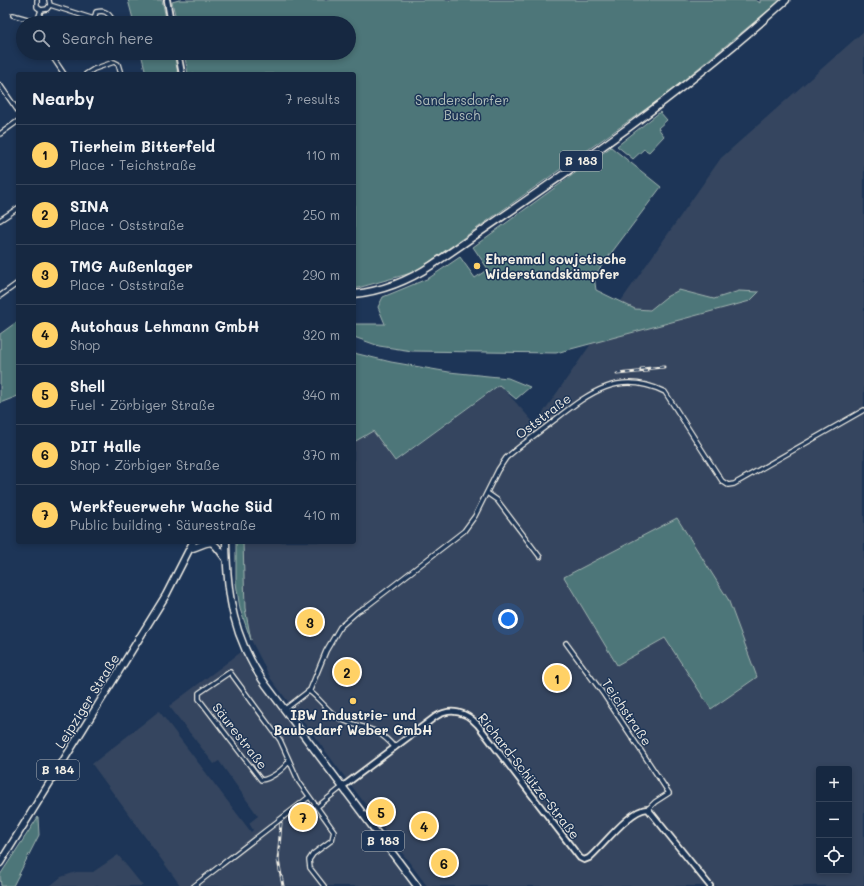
<!DOCTYPE html>
<meta charset="utf-8">
<style>
:root{--surface:#162841;--page:#1f3048;--text:#f1f3f6;--muted:#9ea6b1;--line:#35445a;--accent:#ffd166}
body{margin:0;font-family:Mali,sans-serif;background:var(--page);color:var(--text)}
.controls{position:absolute;right:12px;bottom:12px;display:grid;overflow:hidden;border-radius:4px;box-shadow:0 2px 6px #0003}
.controls button{width:36px;height:36px;display:grid;place-items:center;padding:0;border:0;border-bottom:1px solid var(--line);background:var(--surface);color:var(--text);font:20px sans-serif}
.you{position:absolute;left:508px;top:619px;width:14px;height:14px;margin:-10px;border:3px solid #fff;border-radius:50%;background:#1a73e8;box-shadow:0 0 0 6px #1a73e833}
.badge{display:grid;place-items:center;width:26px;height:26px;border-radius:50%;background:var(--accent);color:#111;font-size:13px;font-weight:700}
.pin{position:absolute;translate:-50% -50%;border:2px solid #fff;box-shadow:0 1px 4px #0006}
.list{margin:0;padding:0;list-style:none}
h2{display:flex;justify-content:space-between;align-items:center;height:52px;margin:0;padding:0 16px;font-size:17px}
h2 small{font-size:13px;font-weight:400;color:var(--muted)}
.list li{display:grid;grid-template-columns:26px 1fr auto;gap:12px;align-items:center;box-sizing:border-box;height:60px;padding:0 16px;border-top:1px solid var(--line)}
.list b{display:block;font-size:15px;white-space:nowrap}
.list p{margin:0;font-size:13px;white-space:nowrap;color:var(--muted)}
.list em{font-size:13px;font-style:normal;color:var(--muted)}
.icon{flex:none;width:22px;height:22px;fill:none;stroke:currentColor;stroke-width:2;stroke-linecap:round;stroke-linejoin:round}
.map{position:relative;flex:none;width:864px;height:886px;overflow:hidden}
.search{position:absolute;background:var(--surface);box-shadow:0 2px 6px #0003;left:16px;top:16px;width:340px;height:44px;display:flex;align-items:center;gap:10px;box-sizing:border-box;padding:0 14px;border-radius:22px;color:var(--muted);font-size:15px}
.panel{position:absolute;background:var(--surface);box-shadow:0 2px 6px #0003;left:16px;top:72px;width:340px;height:472px;border-radius:4px}
.map>svg:first-child{display:block}
</style>
<div class="map">
<svg width="864" height="886" viewBox="0 0 864 886">
<rect width="100%" height="100%" fill="#1d3557"/>
<filter id="ink" filterUnits="userSpaceOnUse"><feTurbulence type="fractalNoise" baseFrequency=".025" numOctaves="2"/><feDisplacementMap in="SourceGraphic" scale="8" xChannelSelector="R" yChannelSelector="G"/><feConvolveMatrix kernelMatrix="1 2 1 2 8 2 1 2 1" color-interpolation-filters="sRGB"/></filter>
<g filter="url(#ink)">
<!-- built -->
<g fill="#34455f" fill-rule="evenodd">
<path d="M864,31V886H427L271,679L251,640L245,608L243,542H354V442L373,430L396,461L500,385L535,424L721,158ZM819,769H849V871H819Z"/>
<polygon points="241,652 252,673 411,886 179,886 180,885 92,764 159,711 251,832 253,830 249,823 258,816 219,761 214,764 169,706"/>
<polygon points="118,855 143,886 50,886 61,877 76,872 93,872"/>
</g>
<!-- green -->
<g fill="#4e7679" stroke="#a1b4b0">
<polygon points="128,0 162,0 167,23 134,23"/>
<polygon points="179,0 756,0 760,3 760,0 781,0 667,94 415,272 354,289 354,74 188,74 184,53 349,53 349,23 177,23 172,2"/>
<polygon points="141,53 174,53 178,74 146,74"/>
<polygon points="660,112 667,120 658,128 664,136 649,152 644,149 633,159 617,146"/>
<polygon points="611,147 661,187 594,276 596,290 635,309 650,310 666,297 679,290 714,299 739,291 759,292 750,301 556,353 412,351 379,346 354,337 354,324 385,324 378,307 383,297 429,278 460,257 475,278 488,269 473,247"/>
<polygon points="18,321 18,396 0,403 0,334"/>
<polygon points="354,353 391,362 449,372 508,378 530,387 516,399 499,385 395,461 373,431 354,442"/>
<polygon points="677,518 728,599 757,677 711,709 665,638 617,665 564,577"/>
<polygon points="236,542 243,542 245,608 251,640 240,609 236,583"/>
<polygon points="38,817 39,835 13,886 1,886 0,875"/>
</g>
<g fill="none" stroke-linecap="round" stroke-linejoin="round">
<!-- minor casing -->
<g stroke="#f4f1e8" stroke-width="6">
<g id="minor">
<polyline points="37,0 37,7 41,10"/>
<polyline points="50,5 94,19"/>
<polyline points="41,10 47,9 50,5 49,0"/>
<polyline points="13,15 38,22"/>
<polyline points="37,22 41,10"/>
<path d="M93,23L96,12C104,10 108,12 112,19L111,23"/>
<polyline points="50,53 64,74"/>
<polyline points="74,53 76,55"/>
<polyline points="86,74 94,69 114,62 118,64 121,74"/>
<polyline points="0,85 18,111"/>
<polyline points="0,134 18,121"/>
<polyline points="0,220 18,208"/>
<polyline points="0,296 18,283"/>
<polyline points="487,493 497,500 540,557"/>
<polyline points="566,643 604,695 669,793 655,802 648,809"/>
<path d="M309,691C319,698 326,709 336,716C358,731 374,722 395,748"/>
<path d="M284,710L310,690L326,651L340,627L358,611L367,606L464,531L475,516L498,470L506,458C520,445 537,434 552,422C588,394 617,369 665,392L722,481L728,485L734,484L864,410"/>
<path d="M289,761C284,769 271,779 261,780L199,699V693L230,672L280,740L299,782L334,831L332,840L313,854L309,860L310,868L324,886"/>
<polyline points="317,807 342,787"/>
<polyline points="194,886 309,797"/>
</g>
</g>
<!-- tertiary casing -->
<g stroke="#f4f1e8" stroke-width="8">
<g id="tertiary">
<polyline points="167,0 171,23"/>
<polyline points="178,53 182,74"/>
<path d="M342,787L435,717C451,707 466,712 478,725L580,858L584,860L589,858C602,847 631,808 648,809L710,886"/>
</g>
</g>
<!-- primary casing -->
<g stroke="#f4f1e8" stroke-width="9">
<g id="primary">
<path d="M354,294C383,291 408,281 432,265C553,182 677,99 786,0"/>
<path d="M226,542C227,596 233,639 266,685L417,886"/>
<path d="M190,549C214,541 209,536 226,559"/>
<polyline points="0,863 166,595 193,542"/>
</g>
</g>
<!-- minor -->
<use href="#minor" stroke="#1d3557" stroke-width="3.5"/>
<!-- tertiary -->
<use href="#tertiary" stroke="#1d3557" stroke-width="4.5"/>
<!-- primary -->
<use href="#primary" stroke="#1d3557" stroke-width="6"/>
<!-- rail casing -->
<g stroke="#f4f1e8" stroke-width="3">
<g id="rail">
<polyline points="641,369 664,367"/>
<polyline points="617,374 647,371"/>
<polyline points="281,823 278,860 283,886"/>
</g>
</g>
<!-- rail -->
<use href="#rail" stroke="#1d3557" stroke-width="1.5" stroke-dasharray="4.5" stroke-linecap="butt"/>
</g>
</g>
<!-- markers -->
<g fill="#ffd166" stroke="#1d3557" stroke-width="1.5">
<circle cx="477" cy="266" r="4"/>
<circle cx="353" cy="701" r="4"/>
</g>
<g text-anchor="middle" stroke-width="3" stroke-linejoin="round" paint-order="stroke">
<!-- shield labels -->
<g fill="#1d3557" stroke="#b4b9bc" stroke-width="1">
<rect x="560" y="151" width="42" height="20" rx="3"/>
<rect x="37" y="760" width="42" height="20" rx="3"/>
<rect x="362" y="831" width="42" height="20" rx="3"/>
</g>
<g font-size="12" font-weight="bold" fill="#f4f1e8">
<text x="581" y="165">B 183</text>
<text x="58" y="774">B 184</text>
<text x="383" y="845">B 183</text>
</g>
<!-- park labels -->
<g font-size="13" fill="#b2c0bc" stroke="#1d3557">
<text x="462" y="105">Sandersdorfer<tspan x="462" dy="15">Busch</tspan></text>
</g>
<!-- poi labels -->
<g font-size="13" font-weight="bold" fill="#f4f1e8" stroke="#1d3557" text-anchor="start">
<text x="485" y="264">Ehrenmal sowjetische<tspan x="485" dy="15">Widerstandskämpfer</tspan></text>
<text x="353" y="720" text-anchor="middle">IBW Industrie- und<tspan x="353" dy="15">Baubedarf Weber GmbH</tspan></text>
</g>
<!-- street labels -->
<g font-size="13" fill="#f4f1e8" stroke="#1d3557">
<text transform="translate(543 416) rotate(-37)" y="5">Oststraße</text>
<text transform="translate(87 701) rotate(-58)" y="5">Leipziger Straße</text>
<text transform="translate(627 712) rotate(56)" y="5">Teichstraße</text>
<text transform="translate(240 736) rotate(52)" y="5">Säurestraße</text>
<text transform="translate(529 776) rotate(52)" y="5">Richard-Schütze-Straße</text>
</g>
</g>
</svg>
<div class="controls">
<button>+</button>
<button>−</button>
<button><svg class="icon" aria-label="locate" viewBox="0 0 24 24"><circle cx="12" cy="12" r="6"/><path d="M12 2v4M12 18v4M2 12h4M18 12h4"/></svg></button>
</div>
<div class="you"></div>
<div class="pin badge" style="left:557px;top:678px">1</div>
<div class="pin badge" style="left:347px;top:672px">2</div>
<div class="pin badge" style="left:310px;top:622px">3</div>
<div class="pin badge" style="left:424px;top:826px">4</div>
<div class="pin badge" style="left:381px;top:812px">5</div>
<div class="pin badge" style="left:444px;top:863px">6</div>
<div class="pin badge" style="left:303px;top:817px">7</div>
<div class="search"><svg class="icon" aria-label="search" viewBox="0 0 24 24"><circle cx="10" cy="10" r="6"/><path d="M15 15l6 6"/></svg>Search here</div>
<section class="panel">
<h2>Nearby<small>7 results</small></h2>
<ul class="list">
<li><span class="badge">1</span><div><b>Tierheim Bitterfeld</b><p>Place · Teichstraße</p></div><em>110 m</em></li>
<li><span class="badge">2</span><div><b>SINA</b><p>Place · Oststraße</p></div><em>250 m</em></li>
<li><span class="badge">3</span><div><b>TMG Außenlager</b><p>Place · Oststraße</p></div><em>290 m</em></li>
<li><span class="badge">4</span><div><b>Autohaus Lehmann GmbH</b><p>Shop</p></div><em>320 m</em></li>
<li><span class="badge">5</span><div><b>Shell</b><p>Fuel · Zörbiger Straße</p></div><em>340 m</em></li>
<li><span class="badge">6</span><div><b>DIT Halle</b><p>Shop · Zörbiger Straße</p></div><em>370 m</em></li>
<li><span class="badge">7</span><div><b>Werkfeuerwehr Wache Süd</b><p>Public building · Säurestraße</p></div><em>410 m</em></li>
</ul>
</section>
</div>
